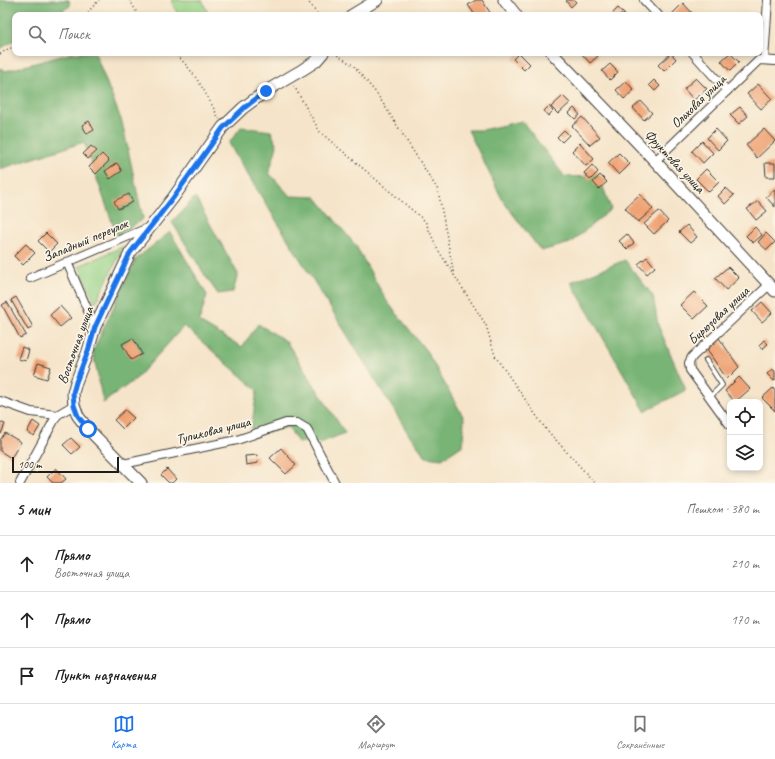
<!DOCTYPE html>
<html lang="ru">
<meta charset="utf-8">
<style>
:root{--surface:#fff;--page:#f6f6f6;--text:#222;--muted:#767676;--line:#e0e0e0;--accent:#1a73e8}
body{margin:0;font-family:Caveat,sans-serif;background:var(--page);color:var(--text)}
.controls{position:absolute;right:12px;bottom:12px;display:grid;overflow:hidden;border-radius:8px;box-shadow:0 2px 6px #0003}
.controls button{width:36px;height:36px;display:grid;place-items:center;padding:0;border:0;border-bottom:1px solid var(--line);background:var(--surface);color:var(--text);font:20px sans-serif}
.scale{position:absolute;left:12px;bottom:10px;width:107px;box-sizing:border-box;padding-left:4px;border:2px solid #1c1c1c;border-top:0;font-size:11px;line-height:14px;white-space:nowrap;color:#1c1c1c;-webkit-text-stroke:3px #fcf5e5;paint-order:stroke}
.stop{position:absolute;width:12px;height:12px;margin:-9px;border:3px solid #1a73e8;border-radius:50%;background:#fff}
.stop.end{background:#1a73e8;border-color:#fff;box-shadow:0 1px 4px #0008}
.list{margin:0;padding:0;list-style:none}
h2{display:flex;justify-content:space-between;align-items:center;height:52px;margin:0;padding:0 16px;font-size:17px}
h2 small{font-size:13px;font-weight:400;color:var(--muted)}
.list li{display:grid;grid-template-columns:26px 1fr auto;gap:12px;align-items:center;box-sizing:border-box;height:56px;padding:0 16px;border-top:1px solid var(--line)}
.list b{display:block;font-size:15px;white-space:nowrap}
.list p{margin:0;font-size:13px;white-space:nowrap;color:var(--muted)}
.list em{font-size:13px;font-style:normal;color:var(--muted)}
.icon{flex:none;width:22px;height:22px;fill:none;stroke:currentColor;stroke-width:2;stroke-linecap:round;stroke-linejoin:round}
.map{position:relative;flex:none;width:775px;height:483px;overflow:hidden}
.search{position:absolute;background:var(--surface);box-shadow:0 2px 6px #0003;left:12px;right:12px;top:12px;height:44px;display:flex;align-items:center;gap:10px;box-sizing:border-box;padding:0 14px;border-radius:8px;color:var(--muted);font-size:15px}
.sheet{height:220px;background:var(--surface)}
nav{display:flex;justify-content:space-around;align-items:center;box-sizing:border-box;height:56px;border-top:1px solid var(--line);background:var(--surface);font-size:11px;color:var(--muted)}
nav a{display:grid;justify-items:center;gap:2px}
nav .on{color:var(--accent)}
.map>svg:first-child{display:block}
</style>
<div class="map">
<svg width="775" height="483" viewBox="0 0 775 483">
<rect width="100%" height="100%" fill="#fcf5e5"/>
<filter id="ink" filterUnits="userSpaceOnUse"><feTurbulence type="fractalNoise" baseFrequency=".025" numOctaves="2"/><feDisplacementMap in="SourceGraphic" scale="8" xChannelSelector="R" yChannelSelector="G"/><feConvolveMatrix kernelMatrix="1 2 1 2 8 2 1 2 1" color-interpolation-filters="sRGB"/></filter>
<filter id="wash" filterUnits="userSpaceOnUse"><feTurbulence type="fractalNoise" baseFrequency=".012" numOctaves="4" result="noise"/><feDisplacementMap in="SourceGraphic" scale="16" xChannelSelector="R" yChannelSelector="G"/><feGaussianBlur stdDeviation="0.9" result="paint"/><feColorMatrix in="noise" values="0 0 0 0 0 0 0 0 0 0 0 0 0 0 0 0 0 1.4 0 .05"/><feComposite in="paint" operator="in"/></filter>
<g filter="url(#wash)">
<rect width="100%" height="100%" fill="#f5e4c9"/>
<!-- green -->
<g fill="#96d287" stroke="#597752">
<polygon points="171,0 202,0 209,15 178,15"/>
<polygon points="124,246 95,304 79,266"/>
</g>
<!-- forest -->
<g fill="#78b474" stroke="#4a6848">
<polygon points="0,0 69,0 70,6 55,15 15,15 15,40 0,49"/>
<polygon points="72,53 95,53 122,122 143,219 117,236 84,142 0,169 0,68 6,71"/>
<polygon points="522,121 565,177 599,176 611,209 570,243 541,251 503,201 468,130 482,130"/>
<polygon points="241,127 271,131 277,146 269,173 290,196 316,197 356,246 386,300 427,352 464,418 463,445 442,459 426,457 408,433 235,154 229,143"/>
<polygon points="195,197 238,274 233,292 218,294 206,277 172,222"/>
<polygon points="170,232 207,295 199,322 242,347 258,324 286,341 345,433 320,443 298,442 288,427 270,432 251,430 257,390 184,326 137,378 103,403 93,351 136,259"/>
<polygon points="625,260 653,296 658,325 686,390 645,411 571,282"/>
</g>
<g id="blocks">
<!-- building -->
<g fill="#efa374">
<polygon points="476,0 482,0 491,14 475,15 468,5"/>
<polygon points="568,0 574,0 576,2 571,7 566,1"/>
<polygon points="683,3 694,15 671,15"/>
<polygon points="618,8 625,15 611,15"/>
<polygon points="519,53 530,64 524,70 513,59"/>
<polygon points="581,53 595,53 598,56 590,63"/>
<polygon points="671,53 676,59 664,71 658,65"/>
<polygon points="730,53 739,62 730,71 721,61"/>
<polygon points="610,64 618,72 610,80 602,71"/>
<polygon points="696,78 707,89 694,100 684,89"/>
<polygon points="654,80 660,86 655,91 649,85"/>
<polygon points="626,81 634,90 624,99 616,90"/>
<polygon points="758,84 772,99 761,109 747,94"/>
<polygon points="563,96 570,103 558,114 551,107"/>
<polygon points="641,101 652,113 644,120 633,108"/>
<polygon points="549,106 553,111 548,116 544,111"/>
<polygon points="740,107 748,116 739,124 730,115"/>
<polygon points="574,108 580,115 575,119 569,113"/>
<polygon points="582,117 600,137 590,145 572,126"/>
<polygon points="89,121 94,130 87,134 82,125"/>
<polygon points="716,129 727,141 718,150 707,138"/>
<polygon points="764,129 775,141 757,158 746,145"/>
<polygon points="564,130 569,135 562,142 557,137"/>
<polygon points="702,141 713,153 703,163 692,151"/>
<polygon points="580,143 594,159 586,166 572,151"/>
<polygon points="91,146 97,151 88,159 83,154"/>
<polygon points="619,153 630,164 619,175 608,163"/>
<polygon points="102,154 109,161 96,174 89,167"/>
<polygon points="117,163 122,171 110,179 105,171"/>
<polygon points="765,163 775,163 775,177 766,177"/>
<polygon points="592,165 598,172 590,180 584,173"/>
<polygon points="706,169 719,182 709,192 696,179"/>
<polygon points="600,175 607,182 599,189 593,182"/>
<polygon points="726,188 734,195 725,204 718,196"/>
<polygon points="775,189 775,207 766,197"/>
<polygon points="129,194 133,202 118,209 114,201"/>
<polygon points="640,194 653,209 638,222 625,208"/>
<polygon points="758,201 767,211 756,220 747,209"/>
<polygon points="659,211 668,221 654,234 644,224"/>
<polygon points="687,225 697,237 690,243 679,232"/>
<polygon points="755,227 762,235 753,243 746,236"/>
<polygon points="46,233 57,244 49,252 38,241"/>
<polygon points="766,233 775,242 767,250 758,242"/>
<polygon points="627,234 634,243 627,249 619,241"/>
<polygon points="26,244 35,253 23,265 14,256"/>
<polygon points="647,257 655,267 647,274 638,264"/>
<polygon points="728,267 739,278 726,290 715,278"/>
<polygon points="694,292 708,306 694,319 680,305"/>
<polygon points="16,297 33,327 28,330 11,300"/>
<polygon points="7,302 26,335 20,338 2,305"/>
<polygon points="762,302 772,313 762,322 752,311"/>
<polygon points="60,306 71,318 60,327 50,315"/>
<polygon points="133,338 142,354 131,360 122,344"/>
<polygon points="719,338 739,367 727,379 707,350"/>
<polygon points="764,340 768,344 762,349 759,345"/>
<polygon points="22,347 29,350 26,361 18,359"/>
<polygon points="38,363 51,367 47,379 34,375"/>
<polygon points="772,369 775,371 775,380 774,381 767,374"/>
<polygon points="739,377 750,389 735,402 725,391"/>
<polygon points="773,388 775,391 775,411 762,398"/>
<polygon points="125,410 134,418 123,429 114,420"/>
<polygon points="33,421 40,426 34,436 27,432"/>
<polygon points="0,422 5,424 1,434 0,433"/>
<polygon points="5,433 21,442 11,458 0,451 0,440"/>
<polygon points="71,438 80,447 72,454 63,445"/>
<polygon points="281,448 296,465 286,474 270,458"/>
<polygon points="257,455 258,463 246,465 245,456"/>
<polygon points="56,468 66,479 61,483 53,483 47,477"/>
<polygon points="167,469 176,479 172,483 169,483 161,475"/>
</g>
</g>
</g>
<g filter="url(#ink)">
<use href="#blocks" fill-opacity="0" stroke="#3d3a36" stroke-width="1"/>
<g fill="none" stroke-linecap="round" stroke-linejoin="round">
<!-- lane casing -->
<g stroke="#3d3a36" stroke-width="6">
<polyline id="lane" points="706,360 722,385 710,397"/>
</g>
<!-- street casing -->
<g stroke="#3d3a36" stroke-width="10">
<g id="street">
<polyline points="644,0 658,15"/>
<polyline points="693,53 727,91"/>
<polyline points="764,60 768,0"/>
<polyline points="655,161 759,60 775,61"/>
<polyline points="67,262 95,327"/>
<polyline points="30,278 150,227"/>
<polyline points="0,401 31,412 57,415"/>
<polyline points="730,425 690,370 689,363 692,357 769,285"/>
<polyline points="123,464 237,440 286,423 297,423 307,429 335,483"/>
<polyline points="20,483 57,415 74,405"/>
</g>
</g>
<!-- secondary casing -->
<g stroke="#3d3a36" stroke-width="13">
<g id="secondary">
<polyline points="504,0 516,15"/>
<polyline points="352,15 377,0"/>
<polyline points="552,53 655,161 775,291"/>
<polyline points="141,483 88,429 78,416 74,405 73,393 76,382 88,351 95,327 130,253 173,198 223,127 243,108 266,91 302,70 316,61 323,53"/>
</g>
</g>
<!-- path -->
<g stroke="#3d3a36" stroke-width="1.5" stroke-dasharray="1 3" stroke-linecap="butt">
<polyline points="130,0 138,15"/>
<polyline points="307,0 318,15"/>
<polyline points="85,15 99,0"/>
<path d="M174,53C195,71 207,95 219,119"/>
<polyline points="334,53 354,66 377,94 438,190 454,275 486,325 495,356 545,428 595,483"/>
<polyline points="0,54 8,49 15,47"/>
<polyline points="294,86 320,132 425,221 438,250 453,273"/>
</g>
<!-- lane -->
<use href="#lane" stroke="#fff" stroke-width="4"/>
<!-- street -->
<use href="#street" stroke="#fff" stroke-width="8"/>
<!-- secondary -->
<use href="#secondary" stroke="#fff" stroke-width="11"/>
</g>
</g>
<g fill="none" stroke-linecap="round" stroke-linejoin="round" filter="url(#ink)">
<!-- route -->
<polyline stroke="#1a73e8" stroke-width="5" points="88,429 78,416 74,405 73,393 76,382 88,351 95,327 130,253 173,198 223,128 244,108 266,91"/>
</g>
<g text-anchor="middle" stroke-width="3.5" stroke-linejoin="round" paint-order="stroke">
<!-- street labels -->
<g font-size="14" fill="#1c1c1c" stroke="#fcf5e5">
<text transform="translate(698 101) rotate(-44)" y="5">Ольховая улица</text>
<text transform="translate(675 161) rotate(47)" y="5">Фруктовая улица</text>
<text transform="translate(85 240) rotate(-23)" y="5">Западный переулок</text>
<text transform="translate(718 315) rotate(-43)" y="5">Бирюзовая улица</text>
<text transform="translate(75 345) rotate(-70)" y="5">Восточная улица</text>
<text transform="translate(213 430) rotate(-14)" y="5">Тупиковая улица</text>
</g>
</g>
</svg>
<div class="controls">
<button><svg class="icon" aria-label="locate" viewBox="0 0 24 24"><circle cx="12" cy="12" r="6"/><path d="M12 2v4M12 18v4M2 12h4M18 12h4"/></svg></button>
<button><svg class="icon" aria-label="layers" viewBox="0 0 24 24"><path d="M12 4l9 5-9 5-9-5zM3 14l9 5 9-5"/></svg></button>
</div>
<div class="scale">100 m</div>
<div class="stop" style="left:88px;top:429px"></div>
<div class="stop end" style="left:266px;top:91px"></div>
<div class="search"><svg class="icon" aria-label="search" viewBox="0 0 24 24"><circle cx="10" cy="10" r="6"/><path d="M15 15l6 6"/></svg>Поиск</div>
</div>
<section class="sheet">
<h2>5 мин<small>Пешком · 380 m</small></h2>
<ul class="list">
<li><svg class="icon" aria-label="ahead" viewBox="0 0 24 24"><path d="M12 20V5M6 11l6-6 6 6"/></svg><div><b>Прямо</b><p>Восточная улица</p></div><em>210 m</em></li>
<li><svg class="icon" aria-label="ahead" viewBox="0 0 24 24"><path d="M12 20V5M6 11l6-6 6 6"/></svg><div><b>Прямо</b></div><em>170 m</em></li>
<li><svg class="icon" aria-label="arrive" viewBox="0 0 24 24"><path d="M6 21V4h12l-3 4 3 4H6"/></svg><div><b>Пункт назначения</b></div></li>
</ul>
</section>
<nav>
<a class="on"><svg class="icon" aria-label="map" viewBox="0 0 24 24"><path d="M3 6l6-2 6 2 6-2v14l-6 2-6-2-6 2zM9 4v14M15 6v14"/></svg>Карта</a>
<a><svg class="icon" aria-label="directions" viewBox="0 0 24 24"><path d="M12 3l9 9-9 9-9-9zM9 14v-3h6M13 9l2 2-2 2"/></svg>Маршрут</a>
<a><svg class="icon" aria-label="saved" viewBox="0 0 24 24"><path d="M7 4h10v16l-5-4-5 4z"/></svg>Сохранённые</a>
</nav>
